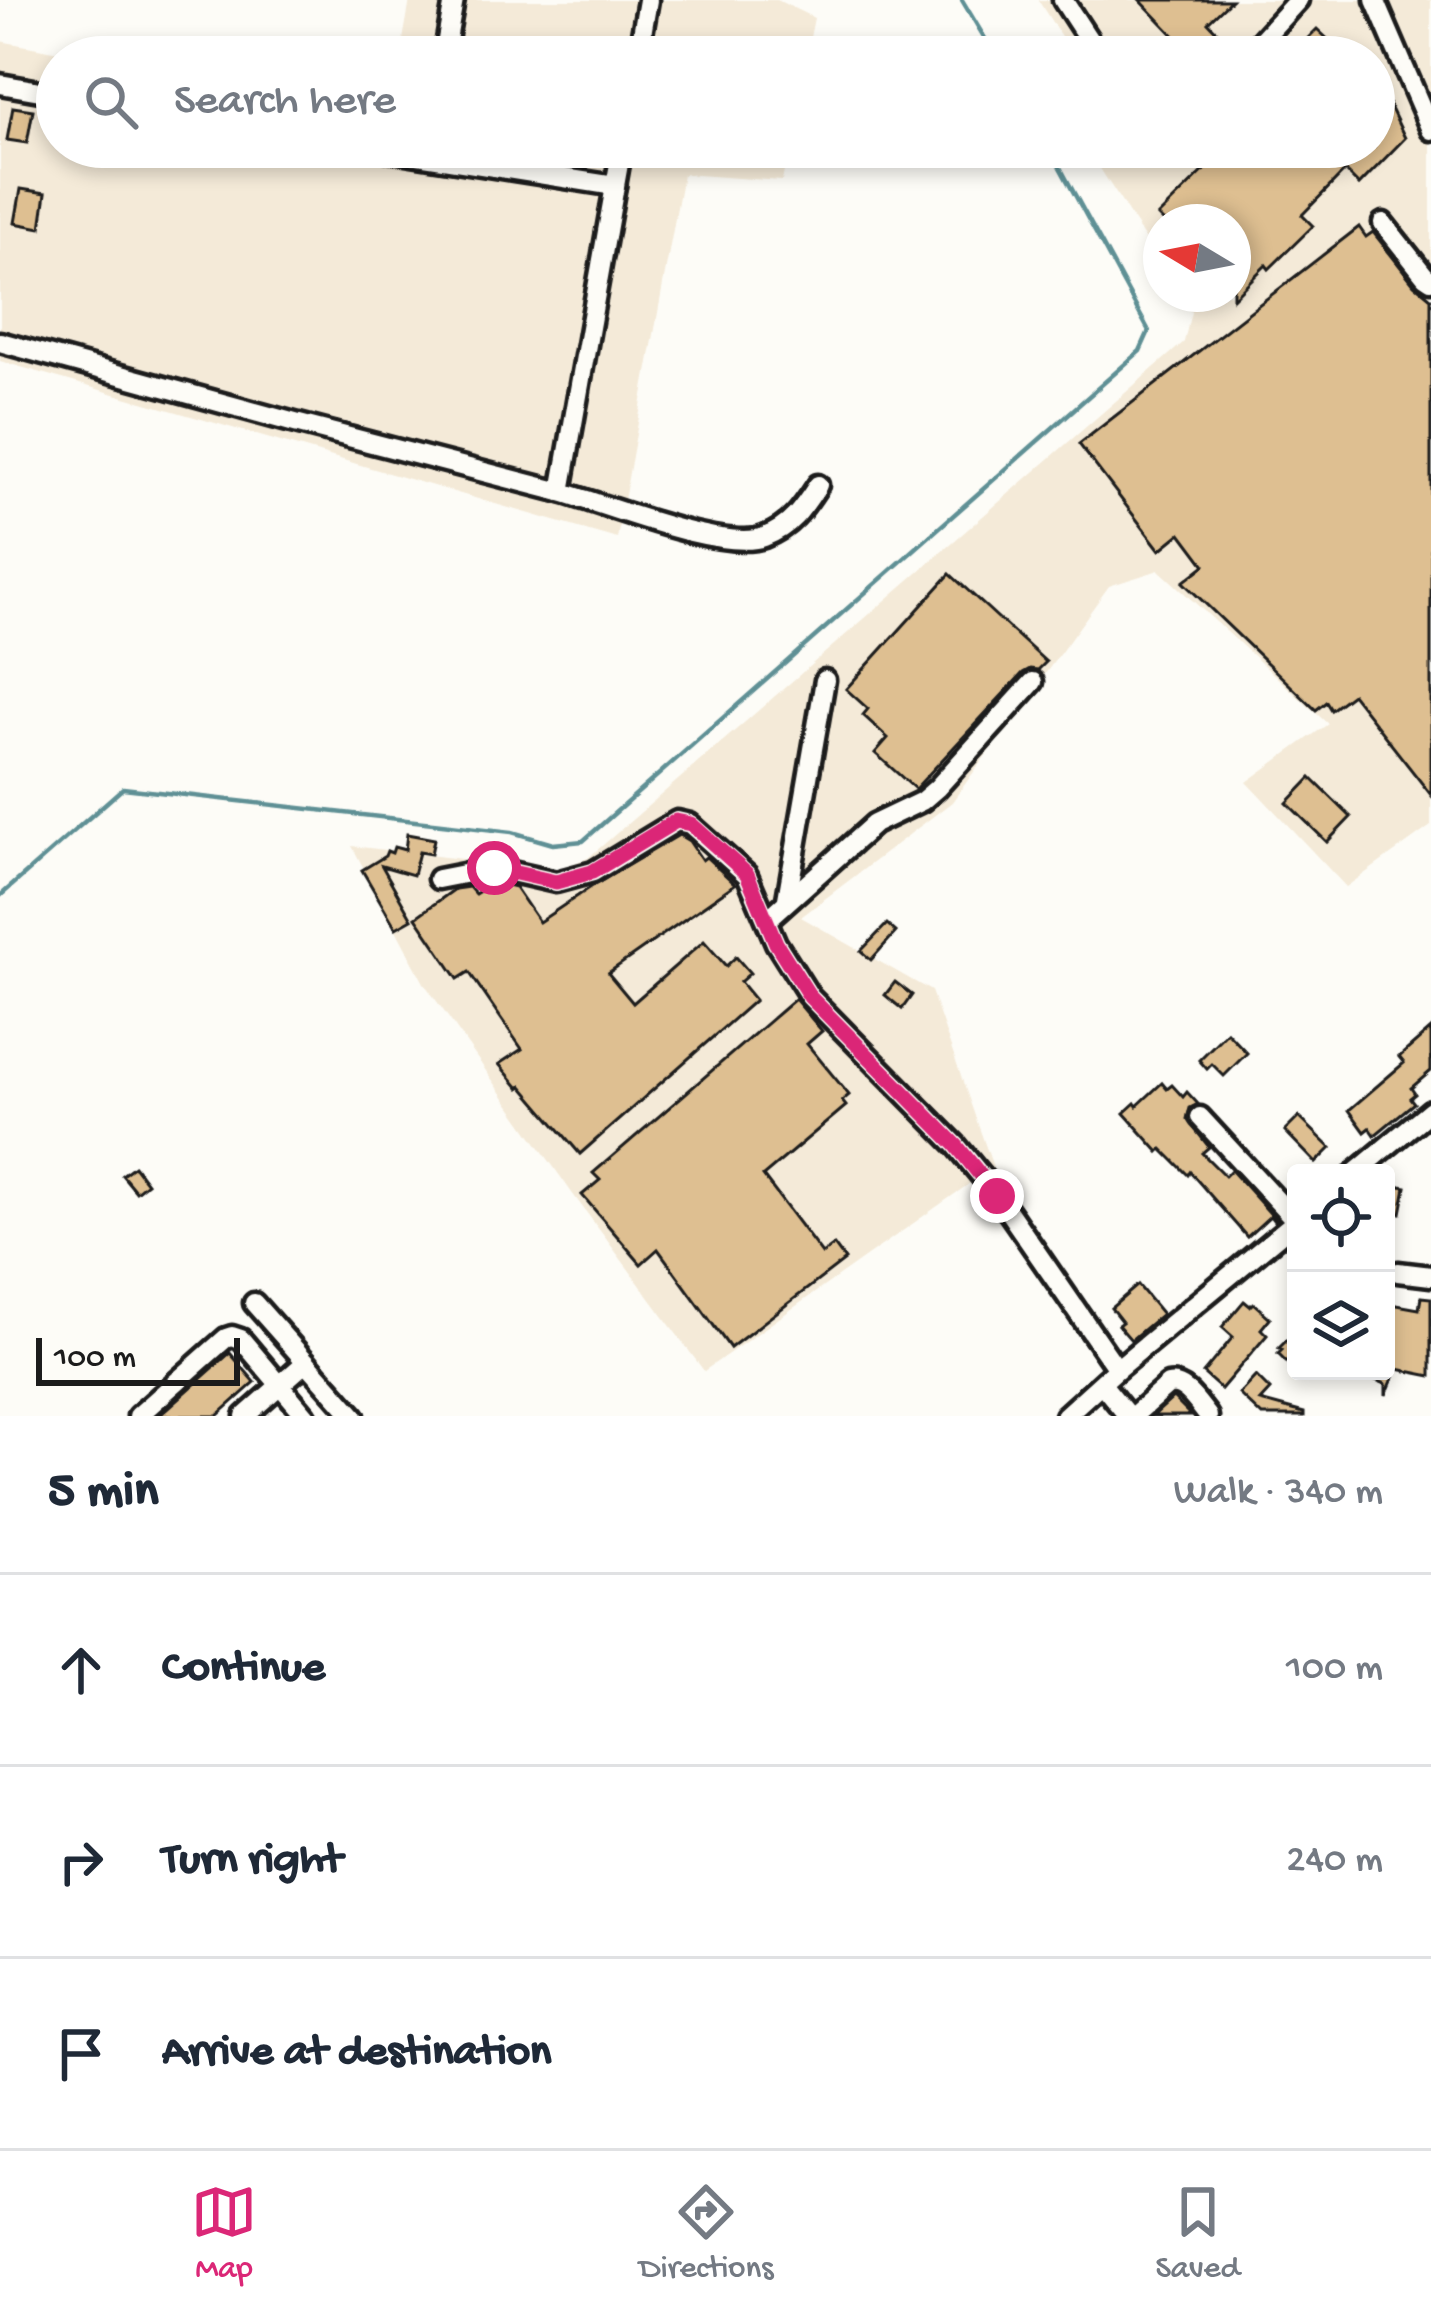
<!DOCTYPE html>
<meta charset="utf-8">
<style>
:root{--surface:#fff;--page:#f2f2f3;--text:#1f2937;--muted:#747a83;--line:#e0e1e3;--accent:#db2777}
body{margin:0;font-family:"Gochi Hand",sans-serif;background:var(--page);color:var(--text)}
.controls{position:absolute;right:36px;bottom:36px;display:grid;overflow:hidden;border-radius:12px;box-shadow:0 6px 18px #0003}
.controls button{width:108px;height:108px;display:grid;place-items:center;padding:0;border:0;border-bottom:3px solid var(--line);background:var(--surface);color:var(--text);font:60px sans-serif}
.compass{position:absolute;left:1143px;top:204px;width:108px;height:108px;border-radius:50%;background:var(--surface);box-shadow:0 6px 18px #0003;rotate:280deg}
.scale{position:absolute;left:36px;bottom:30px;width:204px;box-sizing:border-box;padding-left:12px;border:6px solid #1c1c1c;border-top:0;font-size:33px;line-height:42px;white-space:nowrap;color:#1c1c1c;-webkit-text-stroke:9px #fdfcf7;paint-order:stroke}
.stop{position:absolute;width:36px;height:36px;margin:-27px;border:9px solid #db2777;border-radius:50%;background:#fff}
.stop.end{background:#db2777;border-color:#fff;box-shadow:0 3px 12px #0008}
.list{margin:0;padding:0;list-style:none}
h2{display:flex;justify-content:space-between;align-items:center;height:156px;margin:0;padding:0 48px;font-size:51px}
h2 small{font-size:39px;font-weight:400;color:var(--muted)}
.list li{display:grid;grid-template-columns:78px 1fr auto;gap:36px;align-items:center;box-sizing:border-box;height:192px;padding:0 48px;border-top:3px solid var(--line)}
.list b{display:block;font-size:45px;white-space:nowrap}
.list em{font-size:39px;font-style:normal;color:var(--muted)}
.icon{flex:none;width:66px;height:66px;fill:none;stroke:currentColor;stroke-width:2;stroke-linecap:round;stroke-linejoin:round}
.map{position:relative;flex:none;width:1431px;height:1416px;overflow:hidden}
.search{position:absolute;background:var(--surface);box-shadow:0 6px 18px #0003;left:36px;right:36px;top:36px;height:132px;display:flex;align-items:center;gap:30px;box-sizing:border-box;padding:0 42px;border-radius:66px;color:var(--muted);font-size:45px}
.sheet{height:732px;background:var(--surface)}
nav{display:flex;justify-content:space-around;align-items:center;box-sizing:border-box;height:168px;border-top:3px solid var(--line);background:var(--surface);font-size:33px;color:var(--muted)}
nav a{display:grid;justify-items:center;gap:6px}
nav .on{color:var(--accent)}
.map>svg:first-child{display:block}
</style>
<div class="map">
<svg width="1431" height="1416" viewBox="0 0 1431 1416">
<rect width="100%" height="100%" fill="#fdfcf7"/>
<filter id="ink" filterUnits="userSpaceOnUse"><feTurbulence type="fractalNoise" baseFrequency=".00833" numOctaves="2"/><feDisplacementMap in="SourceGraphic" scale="24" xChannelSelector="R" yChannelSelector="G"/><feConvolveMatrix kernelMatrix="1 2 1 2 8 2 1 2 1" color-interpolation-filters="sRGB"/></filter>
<g filter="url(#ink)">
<!-- built -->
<g fill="#f4ead8">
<polygon points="410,0 777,0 814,18 806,57 400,57"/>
<polygon points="1038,0 1431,0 1431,826 1346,887 1247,782 1328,724 1159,570 1109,586 952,802 801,917 931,991 993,1167 704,1371 572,1193 424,983 352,846 555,870 588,858 1184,342 1191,312 1180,294 1233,294 1233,222 1161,222 1161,264 1094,159 1105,147 1374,147 1374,57 1074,57"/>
<polygon points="0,41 86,57 57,57 57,147 789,147 782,181 683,174 617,539 0,361"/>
</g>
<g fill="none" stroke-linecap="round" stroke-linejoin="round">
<!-- stream -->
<g stroke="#5f9095" stroke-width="4.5">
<polyline points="962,0 996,57"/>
<polyline points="0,896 123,788 512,832 553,844 583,841 1140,351 1149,331 1049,147"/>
</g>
</g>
<!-- building -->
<g fill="#debf91" stroke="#1c1c1c" stroke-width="3">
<polygon points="1140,0 1231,0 1208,22 1224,39 1205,57 1170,57 1183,45"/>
<polygon points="1317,29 1335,46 1324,57 1289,57"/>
<polygon points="1374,73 1405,138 1359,185 1345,171 1302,215 1313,226 1269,269 1266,265 1233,298 1233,222 1164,222 1158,216 1224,151 1235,162 1250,147 1374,147"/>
<polygon points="13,107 33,110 27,143 7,140"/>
<polygon points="21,189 46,193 41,228 15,223"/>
<polygon points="1359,227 1366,237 1373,232 1414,284 1431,298 1431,795 1352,694 1331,710 1326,702 1316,710 1183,582 1205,565 1181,533 1160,550 1079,444"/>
<polygon points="950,574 1046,662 1038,670 1030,669 1023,673 915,789 875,753 888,738 863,715 868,709 846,689"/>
<polygon points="1311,778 1351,817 1327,842 1287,803"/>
<polygon points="407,834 434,839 431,854 419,852 413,875 382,866 412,919 396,928 362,870 385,856 387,851 392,853 394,847 405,850"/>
<polygon points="679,835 689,841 702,860 706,857 735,884 608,973 633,1003 704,941 726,966 736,957 750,973 740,982 755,1000 580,1154 522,1086 519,1088 499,1064 522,1049 469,972 458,979 416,917 455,889 469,887 475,894 494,882 515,887 539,922 591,887"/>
<polygon points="887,924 896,932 871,960 861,951"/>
<polygon points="895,982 912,995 902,1009 885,995"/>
<polygon points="795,999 822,1031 807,1044 849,1095 842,1101 846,1106 763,1176 822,1254 834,1245 845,1260 730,1348 658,1249 641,1264 582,1195 600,1180 593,1173"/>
<polygon points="1431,1029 1431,1071 1411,1088 1415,1094 1410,1098 1414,1103 1375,1135 1370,1128 1365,1132 1349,1110 1404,1063 1399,1057"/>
<polygon points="1227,1032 1247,1053 1224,1076 1212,1064 1207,1069 1199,1060"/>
<polygon points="1162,1083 1167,1089 1172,1085 1183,1097 1187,1092 1198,1104 1190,1108 1187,1119 1209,1147 1202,1153 1225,1176 1231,1170 1276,1220 1274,1221 1270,1216 1247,1237 1190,1172 1188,1175 1162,1149 1159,1152 1124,1113 1135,1103 1137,1106"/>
<polygon points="1299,1117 1331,1148 1316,1163 1285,1131"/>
<polygon points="134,1166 147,1183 136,1192 122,1175"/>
<polygon points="1390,1184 1406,1187 1401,1213 1386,1211 1386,1196"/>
<polygon points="1138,1285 1162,1314 1131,1340 1118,1325 1122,1322 1111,1308"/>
<polygon points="1421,1297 1431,1298 1431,1376 1397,1369 1386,1395 1386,1384 1353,1371 1386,1371 1386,1303 1419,1309"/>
<polygon points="1244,1301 1250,1306 1253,1303 1270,1318 1261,1329 1267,1335 1221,1389 1203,1373 1233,1337 1222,1327"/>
<polygon points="1291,1336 1296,1341 1296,1358 1289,1365 1278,1354 1282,1350 1279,1348"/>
<polygon points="230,1353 255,1382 217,1416 159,1416"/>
<polygon points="1256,1376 1270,1390 1260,1401 1304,1413 1304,1416 1262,1416 1239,1394"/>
<polygon points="1173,1398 1191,1416 1153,1416"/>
</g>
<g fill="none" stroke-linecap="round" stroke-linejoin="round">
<!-- minor casing -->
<g stroke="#1c1c1c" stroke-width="27">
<g id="minor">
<polyline points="1063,0 1100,57"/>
<polyline points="1375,0 1431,130"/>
<polyline points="639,49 698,57"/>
<polyline points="444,57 454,0"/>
<polyline points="638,57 648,0"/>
<polyline points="1246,57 1298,0"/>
<polyline points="0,84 57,94"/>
<polyline points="367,147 615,186 622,147"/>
<polyline points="1383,223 1425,276 1431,280"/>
<polyline points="0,342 295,423 561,492 615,186"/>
<path d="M561,492C607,505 723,552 764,537C791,527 803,508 818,485"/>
<polyline points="438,879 494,868 556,882 593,872 677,821 690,824 747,875 776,943 810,997 956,1145 997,1195 1117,1369"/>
<polyline points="787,899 825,680"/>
<polyline points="768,919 874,824 922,801 937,788 1033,682"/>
<polyline points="1200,1117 1296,1221"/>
<polyline points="1355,1173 1431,1110"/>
<polyline points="1398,1272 1431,1276"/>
<polyline points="254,1303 354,1416"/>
<polyline points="1102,1384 1128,1416"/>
<polyline points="138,1416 226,1338 232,1336 241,1339 306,1416"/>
<polyline points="245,1416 306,1362"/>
<polyline points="1065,1416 1117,1369 1296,1221"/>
<path d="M1133,1416L1168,1385C1185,1381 1198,1404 1208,1416"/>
</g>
</g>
<!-- minor -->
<use href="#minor" stroke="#fdfcf7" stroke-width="18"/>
</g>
</g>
<g fill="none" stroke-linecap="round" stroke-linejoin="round" filter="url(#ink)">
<!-- route -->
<polyline stroke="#db2777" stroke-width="15" points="494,868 556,882 592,872 676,821 691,824 747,874 776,943 810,997 956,1145 997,1196"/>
</g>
</svg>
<div class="controls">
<button><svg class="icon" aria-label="locate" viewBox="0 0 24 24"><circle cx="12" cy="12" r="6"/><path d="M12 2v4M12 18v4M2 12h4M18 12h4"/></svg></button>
<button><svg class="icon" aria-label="layers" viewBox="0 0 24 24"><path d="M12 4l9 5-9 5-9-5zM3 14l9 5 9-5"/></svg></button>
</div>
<svg class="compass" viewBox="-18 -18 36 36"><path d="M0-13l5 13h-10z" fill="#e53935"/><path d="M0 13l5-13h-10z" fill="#747a83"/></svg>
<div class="scale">100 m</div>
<div class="stop" style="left:494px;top:868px"></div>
<div class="stop end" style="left:997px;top:1196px"></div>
<div class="search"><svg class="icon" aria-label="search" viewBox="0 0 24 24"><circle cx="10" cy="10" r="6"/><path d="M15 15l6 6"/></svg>Search here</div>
</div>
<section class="sheet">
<h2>5 min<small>Walk · 340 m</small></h2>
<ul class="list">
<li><svg class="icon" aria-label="ahead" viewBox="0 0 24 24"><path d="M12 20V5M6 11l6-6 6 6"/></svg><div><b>Continue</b></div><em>100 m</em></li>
<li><svg class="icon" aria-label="right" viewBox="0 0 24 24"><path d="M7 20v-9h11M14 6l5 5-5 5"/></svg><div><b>Turn right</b></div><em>240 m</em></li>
<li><svg class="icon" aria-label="arrive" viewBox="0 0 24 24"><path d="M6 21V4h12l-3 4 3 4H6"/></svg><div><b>Arrive at destination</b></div></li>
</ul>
</section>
<nav>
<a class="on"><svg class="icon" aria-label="map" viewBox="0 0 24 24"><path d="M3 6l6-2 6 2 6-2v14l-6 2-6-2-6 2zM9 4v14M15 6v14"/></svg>Map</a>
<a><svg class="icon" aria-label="directions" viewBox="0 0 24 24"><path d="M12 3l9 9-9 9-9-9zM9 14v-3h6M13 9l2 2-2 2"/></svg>Directions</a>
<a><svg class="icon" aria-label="saved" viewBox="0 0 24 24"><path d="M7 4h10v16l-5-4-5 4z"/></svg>Saved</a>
</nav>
